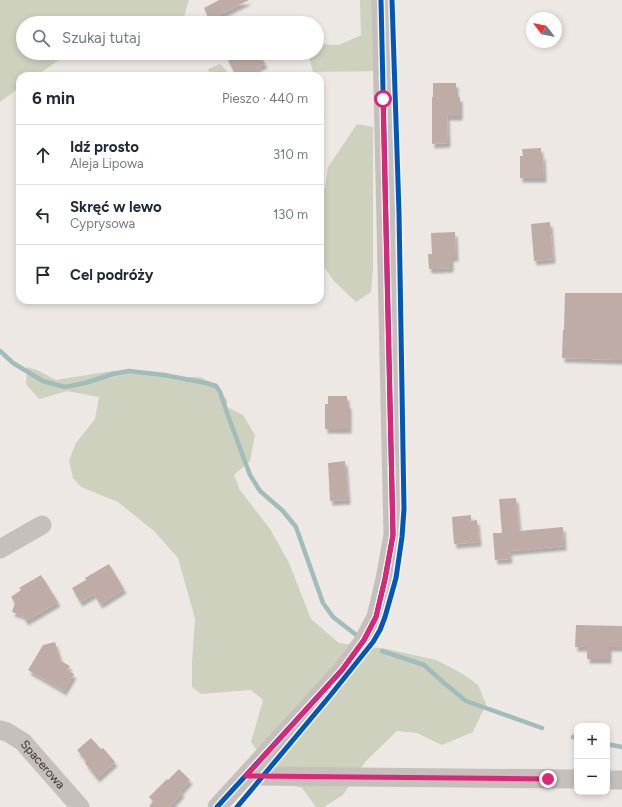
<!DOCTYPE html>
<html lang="pl">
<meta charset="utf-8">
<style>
:root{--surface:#fff;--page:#f6f6f7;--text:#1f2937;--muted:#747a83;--line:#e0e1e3}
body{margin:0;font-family:Figtree,sans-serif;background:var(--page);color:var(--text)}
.controls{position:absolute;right:12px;bottom:12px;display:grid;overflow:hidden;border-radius:8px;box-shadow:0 2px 6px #0003}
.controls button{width:36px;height:36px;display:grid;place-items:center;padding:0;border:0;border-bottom:1px solid var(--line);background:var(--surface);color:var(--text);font:20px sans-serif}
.compass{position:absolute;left:526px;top:12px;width:36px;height:36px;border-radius:50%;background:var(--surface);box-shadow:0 2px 6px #0003;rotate:302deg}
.stop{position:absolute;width:12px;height:12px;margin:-9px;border:3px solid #db2777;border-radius:50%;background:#fff}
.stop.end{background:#db2777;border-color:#fff;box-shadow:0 1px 4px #0008}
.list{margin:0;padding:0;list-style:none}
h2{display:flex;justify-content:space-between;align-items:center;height:52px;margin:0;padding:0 16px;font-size:17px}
h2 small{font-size:13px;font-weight:400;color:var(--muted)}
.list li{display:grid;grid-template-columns:26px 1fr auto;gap:12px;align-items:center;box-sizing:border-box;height:60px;padding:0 16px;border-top:1px solid var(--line)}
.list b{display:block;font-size:15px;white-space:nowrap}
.list p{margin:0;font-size:13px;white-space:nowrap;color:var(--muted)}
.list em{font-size:13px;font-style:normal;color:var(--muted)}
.icon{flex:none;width:22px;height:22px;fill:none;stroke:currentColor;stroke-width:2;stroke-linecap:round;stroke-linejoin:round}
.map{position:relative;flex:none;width:622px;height:807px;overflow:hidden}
.search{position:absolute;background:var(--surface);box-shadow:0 2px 6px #0003;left:16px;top:16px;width:308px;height:44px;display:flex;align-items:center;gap:10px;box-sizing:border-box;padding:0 14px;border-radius:22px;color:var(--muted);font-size:15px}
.panel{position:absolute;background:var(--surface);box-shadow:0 2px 6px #0003;left:16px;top:72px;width:308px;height:232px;border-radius:12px}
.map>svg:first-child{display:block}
</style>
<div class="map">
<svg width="622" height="807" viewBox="0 0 622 807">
<defs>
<filter id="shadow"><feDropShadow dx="2.5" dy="4.5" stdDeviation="1" flood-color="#0004"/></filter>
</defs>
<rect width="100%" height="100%" fill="#ede8e4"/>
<!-- green -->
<g fill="#cfd1bf">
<polygon points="0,0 189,0 183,20 175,23 23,23 23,53 76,53 66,55 36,76 20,76 20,87 0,102"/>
<polygon points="360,0 389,0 391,71 313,72 310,61 311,53 317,53 317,44 339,45 361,35"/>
<polygon points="220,64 232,76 211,76 208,69"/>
<polygon points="357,124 373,127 373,269 371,292 356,302 334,281 320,261 320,192 325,188 328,167"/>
<polygon points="27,367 37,370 56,380 112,371 183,377 201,377 216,386 227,400 227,407 243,415 255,435 250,461 234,475 240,490 270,529 289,563 311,619 339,643 387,649 436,660 463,674 478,685 486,704 473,732 442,745 417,733 397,731 366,761 343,795 324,807 316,807 302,788 279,782 251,742 263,700 251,690 201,694 192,687 192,662 195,619 178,558 154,531 118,502 81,487 73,478 69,461 76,443 95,419 99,397 67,391 39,399 26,384"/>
</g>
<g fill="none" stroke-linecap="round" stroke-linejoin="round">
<!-- stream -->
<g stroke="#a1bdbb" stroke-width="4.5">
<polyline points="0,351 13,363 43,381 65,387 85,383 113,374 129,371 164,375 206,383 216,386 220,392 227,413 250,475 260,491 283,511 296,527 323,603 333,617 355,634"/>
<polyline points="382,651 424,665 443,682 466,701 542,728"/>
<polyline points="573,737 577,738"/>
<polyline points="607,744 622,747"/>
</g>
</g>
<!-- building -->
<g fill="#bfaca7" filter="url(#shadow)">
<polygon points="219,0 249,0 209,20 204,8"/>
<polygon points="236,53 259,53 265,64 258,67 263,76 236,76 227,58"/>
<polygon points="433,83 456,83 456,97 460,97 460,116 447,116 448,143 432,144 432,97 433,97"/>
<polygon points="541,148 541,156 543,155 544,178 520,178 520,156 523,156 522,149"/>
<polygon points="550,222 553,259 534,261 531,224"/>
<polygon points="455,232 456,257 451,257 451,268 429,269 428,254 432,254 431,233"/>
<polygon points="565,293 622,293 622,360 562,358 563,330 564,330"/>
<polygon points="328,396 347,396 347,404 349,404 349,429 325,429 325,404 328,404"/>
<polygon points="345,461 348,500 330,501 328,463"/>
<polygon points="516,498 519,531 563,527 564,546 509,551 510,559 495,560 493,533 502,533 499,499"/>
<polygon points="471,515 471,521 477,520 479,542 454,544 452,517"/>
<polygon points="109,564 124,589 100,604 94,594 80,602 72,588 86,580 85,578"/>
<polygon points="41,575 58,602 26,621 22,615 12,612 15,603 11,597 21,590 19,588"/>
<polygon points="576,625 622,626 622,647 609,647 609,659 587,659 587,647 575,647"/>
<polygon points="55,642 61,661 70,666 67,670 74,674 64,691 28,670 43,645"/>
<polygon points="91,738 101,749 103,748 115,762 97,778 85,763 86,761 77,750"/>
<polygon points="179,769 190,780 180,791 182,793 169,807 149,807 153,801 149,797 167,779 168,780"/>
</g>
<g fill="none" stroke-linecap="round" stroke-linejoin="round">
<!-- minor -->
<g stroke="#c6c0bc" stroke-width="19">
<polyline points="0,549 42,525"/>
<path id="s1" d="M0,730L7,732L23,742L80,807"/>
<polyline points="246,776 577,779"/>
<polyline points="607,780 622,780"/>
<polyline points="217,807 342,670 364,640 376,617 385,579 393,535 381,0"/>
</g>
<!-- cycleway casing -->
<g stroke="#f9f2ec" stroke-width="8">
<g id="cycleway">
<polyline points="217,807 342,670 364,640 376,617 385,579 393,535 381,0"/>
<polyline points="237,807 329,697 373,642 380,630 385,617 396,578 402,537 404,509 399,212 392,0"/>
</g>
</g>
<!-- cycleway -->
<use href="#cycleway" stroke="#0057b8" stroke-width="5"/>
</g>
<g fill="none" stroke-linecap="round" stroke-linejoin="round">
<!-- route -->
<polyline stroke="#db2777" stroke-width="5" points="383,99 393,535 385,579 376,617 364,640 342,670 246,776 548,779"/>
</g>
<g text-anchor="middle" stroke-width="3" stroke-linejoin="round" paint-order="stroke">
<!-- street labels -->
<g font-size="12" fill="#372e2b" stroke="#f9f2ec">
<text dy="4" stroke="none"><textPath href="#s1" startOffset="56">Spacerowa</textPath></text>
</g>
</g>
</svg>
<div class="controls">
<button>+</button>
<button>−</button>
</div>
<svg class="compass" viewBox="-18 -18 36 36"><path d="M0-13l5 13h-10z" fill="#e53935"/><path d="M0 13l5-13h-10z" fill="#747a83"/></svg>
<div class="stop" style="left:383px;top:99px"></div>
<div class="stop end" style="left:548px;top:779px"></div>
<div class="search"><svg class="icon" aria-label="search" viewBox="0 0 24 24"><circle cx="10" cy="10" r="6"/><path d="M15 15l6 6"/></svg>Szukaj tutaj</div>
<section class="panel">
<h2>6 min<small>Pieszo · 440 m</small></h2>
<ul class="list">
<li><svg class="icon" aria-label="ahead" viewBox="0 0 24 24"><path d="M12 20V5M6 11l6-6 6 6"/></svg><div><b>Idź prosto</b><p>Aleja Lipowa</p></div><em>310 m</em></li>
<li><svg class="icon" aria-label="left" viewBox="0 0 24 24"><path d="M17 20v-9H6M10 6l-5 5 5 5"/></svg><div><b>Skręć w lewo</b><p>Cyprysowa</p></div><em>130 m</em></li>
<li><svg class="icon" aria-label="arrive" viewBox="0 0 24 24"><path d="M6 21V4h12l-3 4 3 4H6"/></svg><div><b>Cel podróży</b></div></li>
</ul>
</section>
</div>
